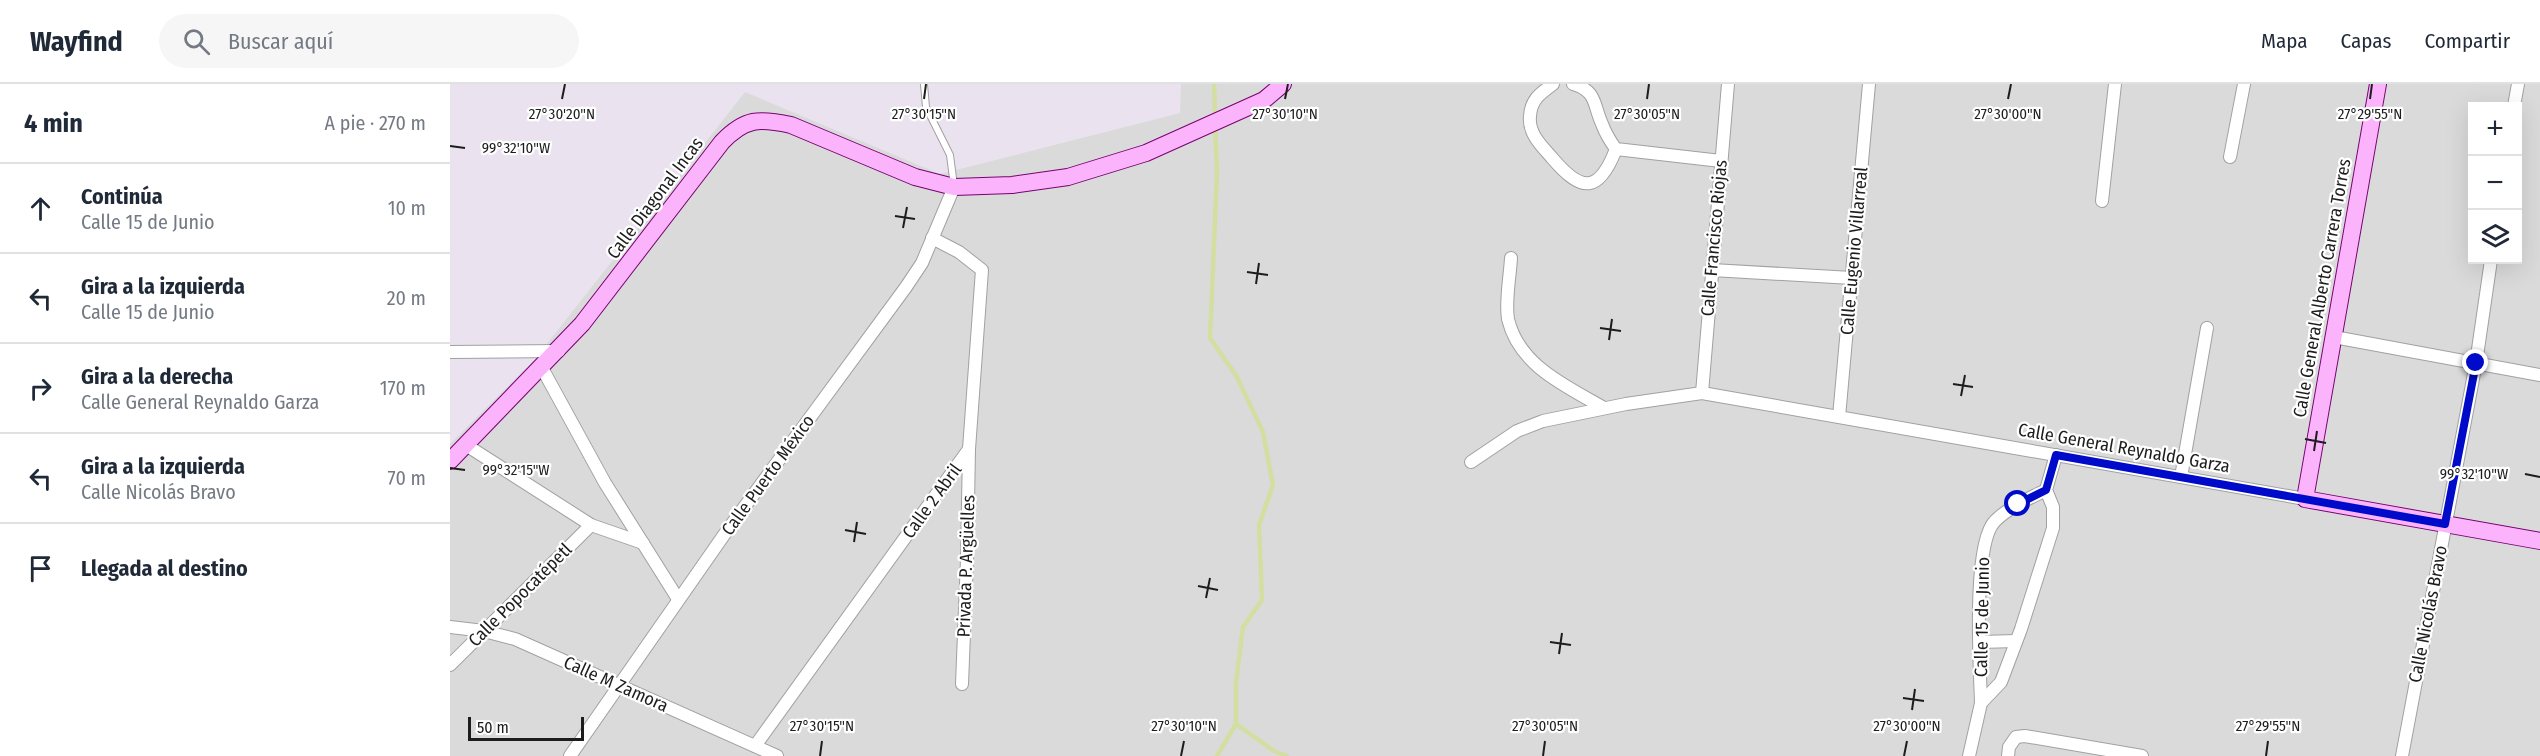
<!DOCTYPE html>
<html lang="es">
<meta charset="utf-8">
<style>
:root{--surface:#fff;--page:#f6f6f7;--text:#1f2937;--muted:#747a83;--line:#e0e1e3}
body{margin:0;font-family:"Fira Sans Condensed",sans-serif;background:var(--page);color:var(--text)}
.controls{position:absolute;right:18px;top:18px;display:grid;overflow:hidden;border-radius:0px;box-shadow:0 6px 24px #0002}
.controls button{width:54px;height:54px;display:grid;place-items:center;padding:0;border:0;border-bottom:2px solid var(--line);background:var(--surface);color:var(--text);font:30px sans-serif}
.scale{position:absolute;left:18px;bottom:15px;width:116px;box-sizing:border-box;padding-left:6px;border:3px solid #1d1d1d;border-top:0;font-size:16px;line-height:21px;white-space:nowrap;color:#1d1d1d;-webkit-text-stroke:4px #fff;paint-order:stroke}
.stop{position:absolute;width:18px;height:18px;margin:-14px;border:4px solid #000bca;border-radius:50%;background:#fff}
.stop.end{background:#000bca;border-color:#fff;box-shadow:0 2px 6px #0008}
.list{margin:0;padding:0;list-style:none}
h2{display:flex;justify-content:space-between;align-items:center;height:78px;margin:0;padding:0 24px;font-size:26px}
h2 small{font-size:20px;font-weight:400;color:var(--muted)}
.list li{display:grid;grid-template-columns:39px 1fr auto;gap:18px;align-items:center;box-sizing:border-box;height:90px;padding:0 24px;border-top:2px solid var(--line)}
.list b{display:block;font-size:22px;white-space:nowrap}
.list p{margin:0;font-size:20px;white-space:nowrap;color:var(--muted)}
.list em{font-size:20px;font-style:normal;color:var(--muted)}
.icon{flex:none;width:33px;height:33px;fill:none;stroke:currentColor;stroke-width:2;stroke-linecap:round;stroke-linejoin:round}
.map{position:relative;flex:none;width:2090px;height:672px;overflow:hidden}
header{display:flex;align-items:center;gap:36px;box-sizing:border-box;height:84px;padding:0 30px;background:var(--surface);border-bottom:2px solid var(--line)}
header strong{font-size:28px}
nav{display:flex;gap:33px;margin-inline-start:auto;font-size:21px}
.search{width:420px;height:54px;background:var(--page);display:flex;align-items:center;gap:15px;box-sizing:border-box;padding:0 21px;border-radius:33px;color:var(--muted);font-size:22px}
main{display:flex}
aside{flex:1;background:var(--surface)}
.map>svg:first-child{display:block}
</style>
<header>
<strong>Wayfind</strong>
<div class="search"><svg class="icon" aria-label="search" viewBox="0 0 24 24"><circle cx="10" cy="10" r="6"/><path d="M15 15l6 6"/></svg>Buscar aquí</div>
<nav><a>Mapa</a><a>Capas</a><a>Compartir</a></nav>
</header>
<main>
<aside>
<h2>4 min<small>A pie · 270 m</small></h2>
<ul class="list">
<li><svg class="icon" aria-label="ahead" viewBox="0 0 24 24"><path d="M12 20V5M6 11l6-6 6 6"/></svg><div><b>Continúa</b><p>Calle 15 de Junio</p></div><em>10 m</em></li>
<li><svg class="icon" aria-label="left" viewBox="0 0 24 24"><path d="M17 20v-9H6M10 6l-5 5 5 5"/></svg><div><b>Gira a la izquierda</b><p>Calle 15 de Junio</p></div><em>20 m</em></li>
<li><svg class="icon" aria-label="right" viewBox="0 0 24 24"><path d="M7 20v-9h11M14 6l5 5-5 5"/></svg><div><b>Gira a la derecha</b><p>Calle General Reynaldo Garza</p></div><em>170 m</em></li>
<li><svg class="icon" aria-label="left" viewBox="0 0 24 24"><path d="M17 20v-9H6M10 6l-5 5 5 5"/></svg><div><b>Gira a la izquierda</b><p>Calle Nicolás Bravo</p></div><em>70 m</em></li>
<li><svg class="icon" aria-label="arrive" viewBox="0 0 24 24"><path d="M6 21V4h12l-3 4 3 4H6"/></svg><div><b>Llegada al destino</b></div></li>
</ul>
</aside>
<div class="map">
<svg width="2090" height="672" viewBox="0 0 2090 672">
<rect width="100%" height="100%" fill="#eae3ef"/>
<!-- residential -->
<path fill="#dadadb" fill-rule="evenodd" d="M731,0H2090V672H0V360L85,275L295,8L490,90L730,29ZM2022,22H2068V176H2022Z"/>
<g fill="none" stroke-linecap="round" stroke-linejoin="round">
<!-- stream -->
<g stroke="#d3dea1" stroke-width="4.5">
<polyline points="764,0 765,33"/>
<polyline points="765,41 767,89 760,254 787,293 813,348 823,401 809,441 812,516 793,543 786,598 786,640 824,667 837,672"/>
<polyline points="767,672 786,640"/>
</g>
<!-- lane casing -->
<g stroke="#a1a1a1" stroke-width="8">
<polyline id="lane" points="474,0 476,23 500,71 504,102"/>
</g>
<!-- street casing -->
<g stroke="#a1a1a1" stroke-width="14">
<g id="street">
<path d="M1103,0C1091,9 1081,15 1080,32C1078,50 1092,62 1103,75C1132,109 1149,109 1166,65"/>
<path d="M1123,0C1147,7 1143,20 1152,40C1155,48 1160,57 1166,65L1271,77"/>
<polyline points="2064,22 2068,0"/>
<polyline points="1780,73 1794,0"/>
<polyline points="1652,117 1665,0"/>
<polyline points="482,154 509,168 532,186 519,365 517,475 512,600"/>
<path d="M1061,174C1060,193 1055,217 1058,235C1069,282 1116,302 1154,324"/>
<polyline points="1262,186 1402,194"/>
<polyline points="1884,253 2090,291"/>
<polyline points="0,268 109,267"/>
<polyline points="92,284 155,399 228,515"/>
<polyline points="1252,309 1278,0"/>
<polyline points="1389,333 1419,0"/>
<polyline points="16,361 141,441 193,459"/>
<polyline points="1021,378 1067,347 1093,337 1176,320 1252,309 1855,415"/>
<polyline points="1731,393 1757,244"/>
<polyline points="0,543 34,547 65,555 327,672"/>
<polyline points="1530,558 1566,557"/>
<polyline points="0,581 141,441"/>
<path d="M1531,619C1530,584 1522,460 1545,437C1559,423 1578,415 1596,406"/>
<polyline points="305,662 519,365"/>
<polyline points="120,672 276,448 456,203 472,179 504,103"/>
<polyline points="1519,672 1531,619 1551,598 1571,545 1603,444 1603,423 1596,406 1606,371"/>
<polyline points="1558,672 1559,663 1566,653 1575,652 1692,672"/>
<polyline points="1952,672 2026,279 2041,176"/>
</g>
</g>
<!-- secondary casing -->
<g stroke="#770270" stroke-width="18">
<g id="secondary">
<polyline points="1928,0 1855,415 2090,457"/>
<path d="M0,377L132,240L272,58C295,34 309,34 341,41L465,93L504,103L562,101L618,93L696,69L814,16L833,0"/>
</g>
</g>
<!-- lane -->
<use href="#lane" stroke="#fff" stroke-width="6"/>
<!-- street -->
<use href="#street" stroke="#fff" stroke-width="12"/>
<!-- secondary -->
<use href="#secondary" stroke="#fbb4fb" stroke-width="16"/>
</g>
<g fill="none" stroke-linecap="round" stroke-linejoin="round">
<!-- route -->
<polyline stroke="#000bca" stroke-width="8" points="1568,420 1596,406 1606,371 1995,440 2026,279"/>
</g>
<!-- ticks -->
<path fill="none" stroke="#1d1d1d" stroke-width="2" d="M112,15L115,0M474,15L476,0M835,15L838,0M1197,15L1199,0M1558,15L1561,0M1920,15L1922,0M0,62L15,64M445,132L465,135M453,144L457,123M797,188L818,191M806,200L809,179M1150,244L1171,247M1159,256L1162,235M1503,300L1523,303M1511,312L1515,291M1855,355L1876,359M1864,367L1867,347M0,384L15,386M2075,390L2090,393M395,446L416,450M404,458L407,438M748,502L768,506M756,514L760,494M1100,558L1121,561M1109,570L1112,549M1453,614L1474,617M1462,626L1465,605M370,672L372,657M731,672L734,657M1093,672L1095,657M1454,672L1457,657M1816,672L1818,657"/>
<g text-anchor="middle" stroke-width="4.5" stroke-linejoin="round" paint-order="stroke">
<!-- street labels -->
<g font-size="18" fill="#1d1d1d" stroke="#fff">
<text transform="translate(205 114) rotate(-53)" y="6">Calle Diagonal Incas</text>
<text transform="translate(1264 154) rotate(-85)" y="6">Calle Francisco Riojas</text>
<text transform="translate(1404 167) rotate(-85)" y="6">Calle Eugenio Villarreal</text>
<text transform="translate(1872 204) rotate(-80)" y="6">Calle General Alberto Carrera Torres</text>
<text transform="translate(1674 364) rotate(10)" y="6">Calle General Reynaldo Garza</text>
<text transform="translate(318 391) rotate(-54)" y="6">Calle Puerto México</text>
<text transform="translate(482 417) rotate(-54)" y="6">Calle 2 Abril</text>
<text transform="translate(516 482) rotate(-88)" y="6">Privada P. Argüelles</text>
<text transform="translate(70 511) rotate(-45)" y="6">Calle Popocatépetl</text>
<text transform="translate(1978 530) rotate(-79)" y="6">Calle Nicolás Bravo</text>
<text transform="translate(1532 533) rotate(-89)" y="6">Calle 15 de Junio</text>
<text transform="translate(166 600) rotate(24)" y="6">Calle M Zamora</text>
</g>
</g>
<g font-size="15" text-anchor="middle" fill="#1d1d1d" stroke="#fff" stroke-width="4.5" stroke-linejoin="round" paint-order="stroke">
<text x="112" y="35">27°30'20"N</text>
<text x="474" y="35">27°30'15"N</text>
<text x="835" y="35">27°30'10"N</text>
<text x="1197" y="35">27°30'05"N</text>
<text x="1558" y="35">27°30'00"N</text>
<text x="1920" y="35">27°29'55"N</text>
<text x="66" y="69">99°32'10"W</text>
<text x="66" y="391">99°32'15"W</text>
<text x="2024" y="395">99°32'10"W</text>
<text x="372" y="647">27°30'15"N</text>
<text x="734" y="647">27°30'10"N</text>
<text x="1095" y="647">27°30'05"N</text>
<text x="1457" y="647">27°30'00"N</text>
<text x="1818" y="647">27°29'55"N</text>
</g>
</svg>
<div class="controls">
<button>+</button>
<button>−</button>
<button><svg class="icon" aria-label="layers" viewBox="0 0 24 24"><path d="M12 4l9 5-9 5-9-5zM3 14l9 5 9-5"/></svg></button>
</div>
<div class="scale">50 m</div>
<div class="stop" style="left:1568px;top:420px"></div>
<div class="stop end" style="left:2026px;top:279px"></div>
</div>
</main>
